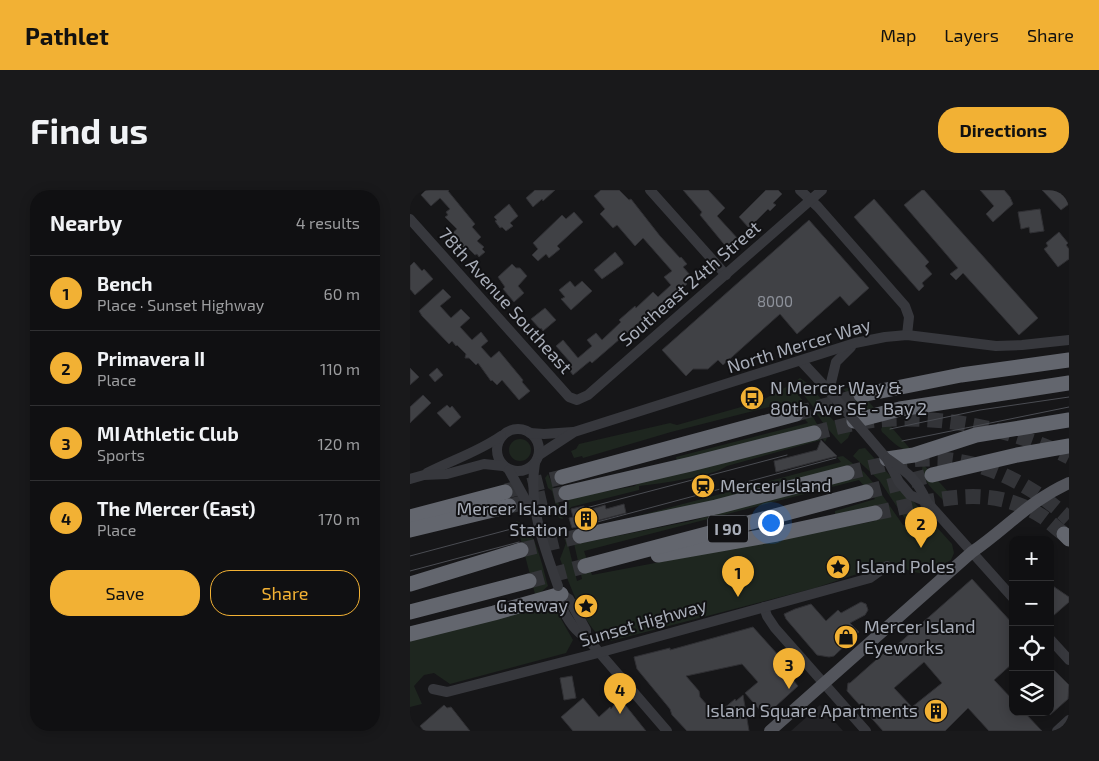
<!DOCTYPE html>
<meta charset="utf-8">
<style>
:root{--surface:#101012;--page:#19191b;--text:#f1f3f6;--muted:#9c9d9f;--line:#303032;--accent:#f2b134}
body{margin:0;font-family:"Exo 2",sans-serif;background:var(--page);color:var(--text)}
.controls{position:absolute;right:15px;bottom:15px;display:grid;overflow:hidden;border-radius:10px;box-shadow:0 2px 12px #0003}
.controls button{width:45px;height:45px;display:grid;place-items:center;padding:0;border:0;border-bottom:1px solid var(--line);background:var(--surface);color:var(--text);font:25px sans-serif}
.you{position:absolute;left:360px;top:332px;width:18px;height:18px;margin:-12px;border:4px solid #fff;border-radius:50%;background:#1a73e8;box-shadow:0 0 0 8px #1a73e833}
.badge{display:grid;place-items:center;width:32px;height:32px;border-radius:50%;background:var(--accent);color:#111;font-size:16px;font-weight:700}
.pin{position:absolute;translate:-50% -41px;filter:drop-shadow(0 1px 2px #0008)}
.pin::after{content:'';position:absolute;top:26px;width:18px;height:15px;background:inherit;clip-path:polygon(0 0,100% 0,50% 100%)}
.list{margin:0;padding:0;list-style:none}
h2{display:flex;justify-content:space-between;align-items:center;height:65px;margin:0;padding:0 20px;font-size:21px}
h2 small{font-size:16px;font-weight:400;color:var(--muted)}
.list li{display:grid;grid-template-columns:32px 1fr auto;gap:15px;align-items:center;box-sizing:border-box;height:75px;padding:0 20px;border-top:1px solid var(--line)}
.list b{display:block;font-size:19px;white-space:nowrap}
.list p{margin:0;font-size:16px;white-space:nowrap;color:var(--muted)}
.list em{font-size:16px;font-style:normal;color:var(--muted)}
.actions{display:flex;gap:10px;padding:15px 20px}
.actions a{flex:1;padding:11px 0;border:1px solid var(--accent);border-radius:20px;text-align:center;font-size:18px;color:var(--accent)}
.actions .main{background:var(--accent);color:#111}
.icon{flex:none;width:28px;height:28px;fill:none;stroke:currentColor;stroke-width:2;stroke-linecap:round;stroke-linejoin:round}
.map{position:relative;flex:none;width:659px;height:541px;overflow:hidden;border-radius:20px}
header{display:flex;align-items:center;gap:30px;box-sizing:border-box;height:70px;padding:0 25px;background:var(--accent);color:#111}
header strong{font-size:24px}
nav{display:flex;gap:28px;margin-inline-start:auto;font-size:18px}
.intro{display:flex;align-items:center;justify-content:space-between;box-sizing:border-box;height:120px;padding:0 30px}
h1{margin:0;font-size:35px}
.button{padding:12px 22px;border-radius:20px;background:var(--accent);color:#111;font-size:18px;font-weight:700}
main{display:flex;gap:30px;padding:0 30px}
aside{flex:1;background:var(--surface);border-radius:20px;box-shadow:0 2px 12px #0003}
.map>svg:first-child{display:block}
</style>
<header>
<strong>Pathlet</strong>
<nav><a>Map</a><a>Layers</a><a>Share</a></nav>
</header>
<div class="intro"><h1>Find us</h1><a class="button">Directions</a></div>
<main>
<aside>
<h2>Nearby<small>4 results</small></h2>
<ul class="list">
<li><span class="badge">1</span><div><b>Bench</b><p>Place · Sunset Highway</p></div><em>60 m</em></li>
<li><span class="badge">2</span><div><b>Primavera II</b><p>Place</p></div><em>110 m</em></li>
<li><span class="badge">3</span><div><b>MI Athletic Club</b><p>Sports</p></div><em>120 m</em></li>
<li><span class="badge">4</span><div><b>The Mercer (East)</b><p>Place</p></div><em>170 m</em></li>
</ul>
<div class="actions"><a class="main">Save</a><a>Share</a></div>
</aside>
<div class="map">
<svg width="659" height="541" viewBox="0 0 659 541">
<rect width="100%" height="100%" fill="#161618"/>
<!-- built -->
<polygon fill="#222225" points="410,515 433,541 381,541"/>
<!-- green -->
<g fill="#1e261f" fill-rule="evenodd">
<path d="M390,188L397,193L420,219V221L412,218H404C399,211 387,198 386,191Z"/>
<path d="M378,196C396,207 403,232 417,248L415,252L412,248L411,250L317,276C304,286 248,294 229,296V300L161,317L159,320L155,316L154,309L225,296L228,293L411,248L403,238L267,271L266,267L398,233L379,212L261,242L173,268L172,266L164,268L161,261L166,259L169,254L260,233L267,235L349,212Z"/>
<path d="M445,196L466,220C451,222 443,209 433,199Z"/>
<polygon points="412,220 419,223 418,225 426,233 432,232 441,241 438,248 431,254 413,233 405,221"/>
<path d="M476,231L503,262C489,260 482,251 472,242L471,239Z"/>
<circle cx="110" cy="260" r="11"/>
<path d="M455,258L542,354L544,363L541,370C535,373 530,376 524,380C509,388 495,379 483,372L405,398L201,451C177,449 158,389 150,369L156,353L152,342L154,338L167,391L172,389L163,349L166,343L172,353L281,331L444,286L343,302L190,336L431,272L427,267L433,266L454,282L466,296L493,335L500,336L469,290L443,266L449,259ZM449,290L465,309L425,321V326L467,318L465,331L182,385L174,361Z"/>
<path d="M513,274L540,304L536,313C527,303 508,289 513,274Z"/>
<polygon points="138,284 145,301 153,329 149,328 142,301 138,298 135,288"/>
<path d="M106,331C125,335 133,379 138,396L131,402L125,404Z"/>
<polygon points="142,413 163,450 156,463 40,494 24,483 14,485 4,496 12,514 0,517 0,444"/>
</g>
<!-- building -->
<g fill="#404145" stroke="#303034" fill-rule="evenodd">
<polygon points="16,0 39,0 38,1 65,34 62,37 71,47 67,51 74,57 72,59 75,62 69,67 67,64 65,65 59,59 56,61 41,44 47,39 35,27 38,25 36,22 40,19 30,8 21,16 11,5"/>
<polygon points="125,0 145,0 133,11 132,9 123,17 116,8"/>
<polygon points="191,0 209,0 219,10 221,9 250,46 270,68 271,67 277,74 273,77 281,86 277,89 279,90 276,93 277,94 264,106 262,104 182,173 180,171 163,185 156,176 160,172 146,156 153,150 168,168 182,156 177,150 186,143 192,150 211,132 209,130 225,116 226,118 243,102 248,107 261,95 254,87 262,81 233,48 225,56 207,35 203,38 190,24 195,19 184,6"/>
<polygon points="273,0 298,0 315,18 307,26 329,50 318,59 290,25 292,22"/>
<polygon points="356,0 368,0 372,4 363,13 366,15 360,21 358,19 339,38 329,27"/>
<polygon points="512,0 514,0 628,128 609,145 553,83 546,90 540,84 548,78 494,15"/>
<polygon points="570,0 594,0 600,7 603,14 583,32 576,24 584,16"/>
<polygon points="632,0 654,0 659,5 659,14 651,20"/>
<polygon points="464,9 519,72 515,76 522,84 512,93 514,96 509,101 444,27"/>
<polygon points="99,14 108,26 100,33 103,36 96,41 92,37 90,38 85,31 87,30 84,27"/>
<polygon points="630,19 634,41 620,43 619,37 611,39 608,22"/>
<polygon points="164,22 173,32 147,56 150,59 139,68 136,64 128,71 122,65 128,59 123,53 152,25 156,29"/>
<polygon points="399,30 459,98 439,116 430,106 387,144 370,124 313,175 308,170 298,179 283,179 276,186 252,160"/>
<polygon points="649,42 658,53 656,55 659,59 659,69 648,77 634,59 638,56 636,53"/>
<polygon points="205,62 213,72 213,74 192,89 184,80"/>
<polygon points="4,72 12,81 14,79 23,89 5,105 0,99 0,76"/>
<polygon points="102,74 106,78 110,78 117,86 108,96 114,103 104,112 93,99 95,97 88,87"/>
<polygon points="160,91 165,97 172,91 182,101 161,120 151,109 155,107 149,100"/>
<polygon points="33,99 41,107 30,116 41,128 51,119 60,128 50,137 62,150 71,142 78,151 71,157 81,168 89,161 113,190 112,192 120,201 109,210 92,190 87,195 82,190 81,191 68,173 66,175 59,168 55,168 56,164 47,155 46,156 42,151 39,154 12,126 9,121"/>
<polygon points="135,118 146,130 133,141 131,138 130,139 121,129"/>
<polygon points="0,178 9,187 0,195"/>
<polygon points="27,178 33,185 25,192 19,185"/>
<polygon points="13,205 21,213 0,233 0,217"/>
<polygon points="37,215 40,218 42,216 51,227 40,237 27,223"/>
<polygon points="411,250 427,266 366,282 364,271 407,260"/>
<polygon points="214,314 216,323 186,331 186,333 162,338 159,328 163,327 161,319 174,316 175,321 195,315 196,319"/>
<path d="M562,389L603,434V473L584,490L603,510V522H614L632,541H579L558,518L535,541H473L437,501L438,493H440L484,454L486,456ZM514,472L532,493L502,517L484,498Z"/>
<polygon points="640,394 659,407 659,412 643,426 640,423"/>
<polygon points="451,412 456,414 458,420 455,425 440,433 449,442 424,466 419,467 407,465 376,429 374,424 385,419 401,414 416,431 428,420 431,423"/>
<polygon points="343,437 387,486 383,490 388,496 355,526 335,503 348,492 332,474 276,486 289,501 290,507 306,525 325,509 326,511 333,505 339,541 277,541 262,525 260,519 227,479 224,467 260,458 260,460"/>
<polygon points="640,476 659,495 658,509 640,525"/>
<polygon points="162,486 166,508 154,510 150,488"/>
<polygon points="173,508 189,527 200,517 201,519 207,511 212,511 236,541 163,541 151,527"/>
<polygon points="34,515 37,518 41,517 60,541 14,541 10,536"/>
</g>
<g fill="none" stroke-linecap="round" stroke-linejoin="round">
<!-- highway-tunnel -->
<g stroke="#333438" stroke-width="15" stroke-dasharray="15 8" stroke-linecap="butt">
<polyline points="386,224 451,205"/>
<path d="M404,243C424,238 446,232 467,230C532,225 601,238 659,267"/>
<path d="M437,283C463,277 490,269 517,269C569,267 622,294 659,329"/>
<polyline points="96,301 152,287"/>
<polyline points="456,302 522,285"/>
<polyline points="99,316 156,303"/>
<path d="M465,323C524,311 577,291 633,327C640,332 647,339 654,344"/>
<polyline points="111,360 170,346"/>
<polyline points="119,391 175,376"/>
</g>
<!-- minor -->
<g stroke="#37383d" stroke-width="10">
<polyline points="240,0 316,85"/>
<polyline points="390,0 408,17 495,116 499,127 497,145"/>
<polyline points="0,29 159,207 167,210 178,205 412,0"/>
<polyline points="391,171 419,201"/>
<polyline points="419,201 426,172 441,157"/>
<circle cx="108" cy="260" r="21"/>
<polyline points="120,243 134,244 163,242"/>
<polyline points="129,265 164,242 445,153 475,147 497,145 586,156 612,155 659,150"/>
<path d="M17,283C42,270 68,262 91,246"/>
<polyline points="0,289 14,285 37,284 74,274 93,276"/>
<polyline points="517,312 603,408"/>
<path d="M149,400C151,405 149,410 151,415C156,427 165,442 176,447L257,541"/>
<polyline points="151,404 159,409 176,440 176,447"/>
<polyline points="354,417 357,426 365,438 456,541"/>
<polyline points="640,449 659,470"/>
<polyline points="23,499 37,502 188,463 460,388 477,376"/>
<polyline points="647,541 659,530"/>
</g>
<!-- major -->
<path stroke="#53555c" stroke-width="12" d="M360,541L562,362C597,338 619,311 659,293"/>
<!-- highway -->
<g stroke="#63666e" stroke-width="15">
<polyline points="451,205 551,185 659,170"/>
<polyline points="444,231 490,219 659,193"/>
<polyline points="477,269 504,265 566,245 659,230"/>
<polyline points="522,285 607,265 659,256"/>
<polyline points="152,287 386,224"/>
<polyline points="156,303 281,274 404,243"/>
<polyline points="0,327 95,302"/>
<polyline points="0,340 99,316"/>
<polyline points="654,344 659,349"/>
<polyline points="170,346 306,317 437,283"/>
<polyline points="248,365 367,344 465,323"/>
<polyline points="175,376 456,302"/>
<polyline points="0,394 111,360"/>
<polyline points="0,422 119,391"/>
<polyline points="0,444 84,423 151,404"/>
</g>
<!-- tram -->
<g stroke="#4a4c52" stroke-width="1">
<polyline points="480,239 570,220 659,207"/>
<polyline points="492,251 659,217"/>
<polyline points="176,318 377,265"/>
<polyline points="187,332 426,268"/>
<polyline points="0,366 105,338"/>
<polyline points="0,381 109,352"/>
</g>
<!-- minor-bridge -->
<g stroke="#37383d" stroke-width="10">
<polyline points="419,201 477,269 489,292 500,305 517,312"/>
<path d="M478,269C498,283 507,289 517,312"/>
<path d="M125,273C118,315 134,357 148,396"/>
<polyline points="99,280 115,309 125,319"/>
</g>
</g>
<!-- icons -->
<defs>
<g id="bus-disc" transform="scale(1.25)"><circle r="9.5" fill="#f2b134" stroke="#111113"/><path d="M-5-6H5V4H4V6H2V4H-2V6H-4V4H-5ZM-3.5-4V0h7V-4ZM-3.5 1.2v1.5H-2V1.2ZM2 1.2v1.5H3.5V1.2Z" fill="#111"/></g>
<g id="station-disc" transform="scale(1.25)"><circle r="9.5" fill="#f2b134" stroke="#111113"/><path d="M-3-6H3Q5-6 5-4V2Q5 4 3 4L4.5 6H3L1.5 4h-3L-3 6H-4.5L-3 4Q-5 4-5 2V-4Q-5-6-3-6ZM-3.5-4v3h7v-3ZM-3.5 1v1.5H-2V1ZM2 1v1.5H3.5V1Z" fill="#111"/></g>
<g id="building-disc" transform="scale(1.25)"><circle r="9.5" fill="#f2b134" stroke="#111113"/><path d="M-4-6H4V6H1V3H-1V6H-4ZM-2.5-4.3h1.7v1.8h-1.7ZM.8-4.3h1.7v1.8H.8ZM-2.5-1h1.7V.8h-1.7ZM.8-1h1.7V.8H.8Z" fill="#111"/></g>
<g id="sight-disc" transform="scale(1.25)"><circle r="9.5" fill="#f2b134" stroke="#111113"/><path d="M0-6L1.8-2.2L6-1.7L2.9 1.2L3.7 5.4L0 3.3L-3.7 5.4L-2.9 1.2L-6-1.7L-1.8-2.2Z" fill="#111"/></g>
<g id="shop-disc" transform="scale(1.25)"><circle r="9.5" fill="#f2b134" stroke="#111113"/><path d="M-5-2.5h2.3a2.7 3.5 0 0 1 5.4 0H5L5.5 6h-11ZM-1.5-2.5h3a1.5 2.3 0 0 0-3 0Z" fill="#111"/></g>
</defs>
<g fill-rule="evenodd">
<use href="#bus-disc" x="342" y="208"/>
<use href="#station-disc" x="293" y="296"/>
<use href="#building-disc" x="176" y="329"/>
<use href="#sight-disc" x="428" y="377"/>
<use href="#sight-disc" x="176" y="416"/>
<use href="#shop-disc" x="436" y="447"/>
<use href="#building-disc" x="526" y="521"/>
</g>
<g text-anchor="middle" stroke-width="4" stroke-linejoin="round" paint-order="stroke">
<!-- number labels -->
<g font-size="15" fill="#8e929b">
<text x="365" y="117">8000</text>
</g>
<!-- shield labels -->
<rect fill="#111113" stroke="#7b7e86" stroke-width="1" x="298" y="325.5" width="40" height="27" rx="4"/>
<g font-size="16" font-weight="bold" fill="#a8adb8">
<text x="318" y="345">I 90</text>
</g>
<!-- street labels -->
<g font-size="18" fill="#a8adb8" stroke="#111113">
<text transform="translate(280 94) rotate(-41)" y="6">Southeast 24th Street</text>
<text transform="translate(95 111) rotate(48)" y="6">78th Avenue Southeast</text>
<text transform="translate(389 156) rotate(-17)" y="6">North Mercer Way</text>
<text transform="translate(233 433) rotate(-16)" y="6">Sunset Highway</text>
</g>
<!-- poi labels -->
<g font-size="18" fill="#a8adb8" stroke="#111113" text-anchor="start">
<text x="360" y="204">N Mercer Way &amp;<tspan x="360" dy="21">80th Ave SE - Bay 2</tspan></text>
<text x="310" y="302">Mercer Island</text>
<text x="158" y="325" text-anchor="end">Mercer Island<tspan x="158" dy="21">Station</tspan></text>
<text x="446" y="383">Island Poles</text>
<text x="158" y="422" text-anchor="end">Gateway</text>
<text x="454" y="443">Mercer Island<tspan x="454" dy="21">Eyeworks</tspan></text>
<text x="508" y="527" text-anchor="end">Island Square Apartments</text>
</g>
</g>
</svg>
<div class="controls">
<button>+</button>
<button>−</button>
<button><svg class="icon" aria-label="locate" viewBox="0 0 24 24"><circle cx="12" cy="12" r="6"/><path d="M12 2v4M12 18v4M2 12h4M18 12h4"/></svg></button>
<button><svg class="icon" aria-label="layers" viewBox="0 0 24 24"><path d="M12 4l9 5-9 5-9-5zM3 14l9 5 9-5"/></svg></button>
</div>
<div class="you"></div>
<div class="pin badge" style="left:328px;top:407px">1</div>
<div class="pin badge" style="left:511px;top:358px">2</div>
<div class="pin badge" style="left:379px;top:499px">3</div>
<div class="pin badge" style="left:210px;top:524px">4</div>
</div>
</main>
